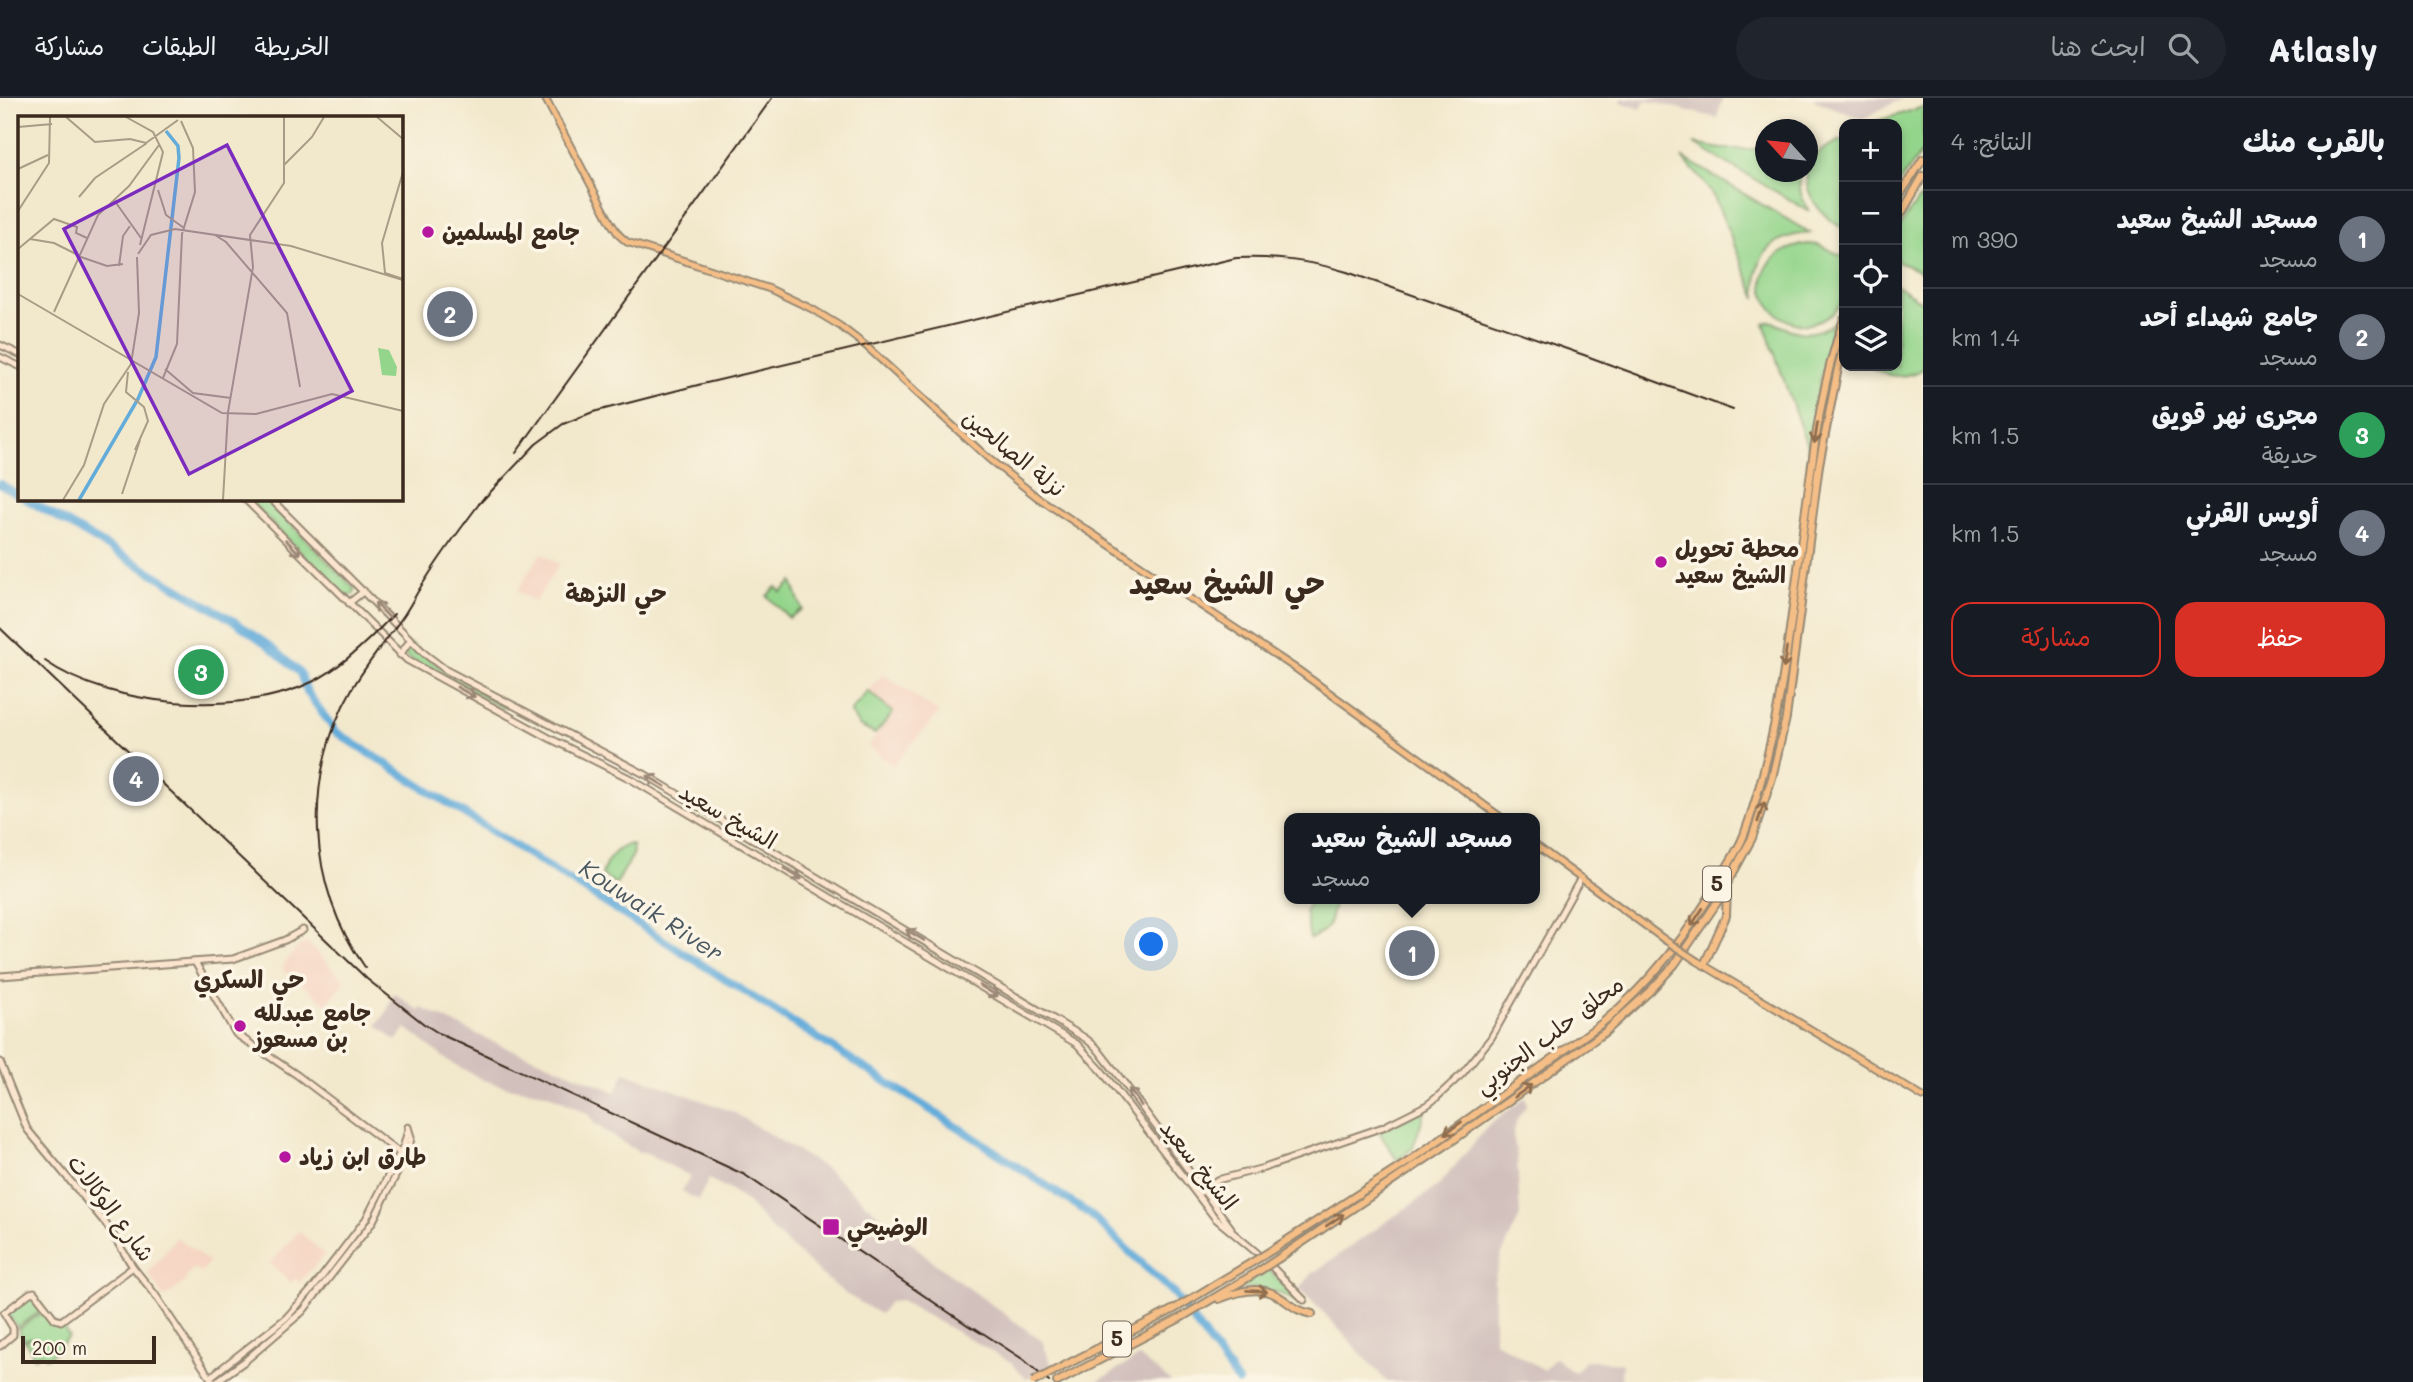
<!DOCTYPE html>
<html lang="ar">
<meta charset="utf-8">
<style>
:root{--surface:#171b24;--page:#20242c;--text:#f1f3f6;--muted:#9ea1a6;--line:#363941;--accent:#d93025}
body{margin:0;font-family:Mali,"Playpen Sans Arabic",sans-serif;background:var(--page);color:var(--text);direction:rtl}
.controls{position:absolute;right:21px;top:21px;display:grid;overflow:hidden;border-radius:14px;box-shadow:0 4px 10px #0003}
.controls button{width:63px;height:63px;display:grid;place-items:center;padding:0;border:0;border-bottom:2px solid var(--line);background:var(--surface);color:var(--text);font:35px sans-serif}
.compass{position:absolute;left:1755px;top:21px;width:63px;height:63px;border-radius:50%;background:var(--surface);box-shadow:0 4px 10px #0003;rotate:297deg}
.scale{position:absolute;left:21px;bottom:18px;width:135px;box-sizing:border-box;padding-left:7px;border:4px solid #3b2a1e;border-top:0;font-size:19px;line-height:24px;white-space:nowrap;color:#3b2a1e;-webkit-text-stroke:5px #fcf5e5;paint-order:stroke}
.you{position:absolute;left:1152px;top:847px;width:24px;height:24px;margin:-18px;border:5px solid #fff;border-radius:50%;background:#1a73e8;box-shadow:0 0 0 10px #1a73e833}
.badge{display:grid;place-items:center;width:46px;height:46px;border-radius:50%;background:var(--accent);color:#fff;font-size:23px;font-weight:700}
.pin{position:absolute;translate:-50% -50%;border:4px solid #fff;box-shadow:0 2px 7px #0006}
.popup{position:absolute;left:1284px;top:715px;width:256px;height:91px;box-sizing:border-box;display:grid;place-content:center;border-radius:14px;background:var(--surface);filter:drop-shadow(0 2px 5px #0005);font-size:23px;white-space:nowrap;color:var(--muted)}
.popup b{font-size:26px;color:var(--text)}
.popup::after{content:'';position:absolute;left:50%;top:100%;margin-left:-14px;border:14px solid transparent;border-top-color:var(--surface)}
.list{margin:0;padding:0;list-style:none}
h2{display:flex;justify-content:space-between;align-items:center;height:91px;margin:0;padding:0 28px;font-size:30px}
h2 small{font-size:23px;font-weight:400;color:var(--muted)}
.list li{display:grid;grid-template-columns:46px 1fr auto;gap:21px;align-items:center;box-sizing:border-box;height:98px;padding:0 28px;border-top:2px solid var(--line)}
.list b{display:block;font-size:26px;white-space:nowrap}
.list p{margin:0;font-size:23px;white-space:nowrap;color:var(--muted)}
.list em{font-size:23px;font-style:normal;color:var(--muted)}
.actions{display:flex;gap:14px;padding:21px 28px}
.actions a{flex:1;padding:16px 0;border:2px solid var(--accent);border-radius:21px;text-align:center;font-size:24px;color:var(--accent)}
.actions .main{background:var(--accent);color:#fff}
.icon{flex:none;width:38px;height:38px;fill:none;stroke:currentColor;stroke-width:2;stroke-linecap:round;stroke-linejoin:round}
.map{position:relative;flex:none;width:1923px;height:1284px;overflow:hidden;direction:ltr}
header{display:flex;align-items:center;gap:42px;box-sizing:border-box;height:98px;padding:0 35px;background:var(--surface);border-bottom:2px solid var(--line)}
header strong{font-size:33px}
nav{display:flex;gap:38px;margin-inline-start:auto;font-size:24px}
.search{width:490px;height:63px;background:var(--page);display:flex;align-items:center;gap:18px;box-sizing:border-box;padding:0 24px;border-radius:38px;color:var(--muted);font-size:26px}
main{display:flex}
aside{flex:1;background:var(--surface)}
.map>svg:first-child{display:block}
</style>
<header>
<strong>Atlasly</strong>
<div class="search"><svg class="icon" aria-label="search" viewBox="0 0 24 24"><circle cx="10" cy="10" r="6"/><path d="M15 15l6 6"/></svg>ابحث هنا</div>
<nav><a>الخريطة</a><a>الطبقات</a><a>مشاركة</a></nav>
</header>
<main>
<aside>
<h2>بالقرب منك<small>النتائج: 4</small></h2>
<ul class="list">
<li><span class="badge" style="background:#6b7280">1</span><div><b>مسجد الشيخ سعيد</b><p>مسجد</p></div><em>390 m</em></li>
<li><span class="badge" style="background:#6b7280">2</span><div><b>جامع شهداء أحد</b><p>مسجد</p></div><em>1.4 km</em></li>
<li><span class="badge" style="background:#2e9e5b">3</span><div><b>مجرى نهر قويق</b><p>حديقة</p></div><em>1.5 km</em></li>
<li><span class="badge" style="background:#6b7280">4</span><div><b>أويس القرني</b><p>مسجد</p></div><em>1.5 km</em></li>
</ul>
<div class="actions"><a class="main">حفظ</a><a>مشاركة</a></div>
</aside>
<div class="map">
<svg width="1923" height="1284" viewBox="0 0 1923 1284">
<rect width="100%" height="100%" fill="#fcf5e5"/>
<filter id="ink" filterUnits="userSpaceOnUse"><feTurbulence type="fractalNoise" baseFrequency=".0143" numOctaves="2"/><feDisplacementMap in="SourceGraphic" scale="14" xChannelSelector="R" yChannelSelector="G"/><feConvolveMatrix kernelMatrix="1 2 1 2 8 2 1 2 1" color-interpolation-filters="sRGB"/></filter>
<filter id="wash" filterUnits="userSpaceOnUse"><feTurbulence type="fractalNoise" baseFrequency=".00686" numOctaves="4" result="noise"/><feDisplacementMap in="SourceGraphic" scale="28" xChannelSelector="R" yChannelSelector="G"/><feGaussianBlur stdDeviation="1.57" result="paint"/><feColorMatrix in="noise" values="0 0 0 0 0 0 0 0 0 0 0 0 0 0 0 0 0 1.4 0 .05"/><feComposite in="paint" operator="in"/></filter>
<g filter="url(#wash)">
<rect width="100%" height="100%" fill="#f2e8cc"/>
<!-- built -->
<g fill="#f5d3c1">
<polygon points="541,455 559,466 535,504 517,493"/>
<polygon points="883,576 939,615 893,668 868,648 895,615 868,593"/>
<polygon points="308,845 345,883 327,906 283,872 284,866 299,848"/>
<polygon points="299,1133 325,1157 299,1184 295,1180 291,1185 270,1165"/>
<polygon points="177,1139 209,1164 201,1175 193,1171 185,1182 186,1184 164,1200 148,1175"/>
</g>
<!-- industrial -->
<g fill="#d1c0bc">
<polygon points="1621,0 1723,0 1717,20 1645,2 1641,11 1620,4"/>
<polygon points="1814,0 1903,0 1862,21 1814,2"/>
<polygon points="394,895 419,913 422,910 504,949 535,960 616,994 625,974 733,1014 825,1070 937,1167 1042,1243 1052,1268 1026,1281 1011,1264 901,1203 889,1204 880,1216 846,1196 822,1177 771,1131 747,1104 727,1090 722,1089 709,1081 698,1102 682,1094 690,1078 644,1054 639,1054 617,1041 595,1026 588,1016 546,995 507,989 483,982 447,962 406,930 396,943 377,927 387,914"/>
<polygon points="1525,1000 1527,1006 1517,1021 1513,1037 1517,1058 1520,1118 1501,1158 1494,1183 1494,1243 1544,1272 1555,1260 1574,1275 1585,1262 1622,1265 1621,1284 1387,1284 1323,1214 1299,1191 1313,1175 1439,1087 1489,1027"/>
<polygon points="1139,1259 1171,1284 1096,1284"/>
</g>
<!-- green -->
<g fill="#94d58c" stroke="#688055" stroke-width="2">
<polygon points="1923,9 1923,52 1897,88 1897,26 1867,26"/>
<path d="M1839,43H1844V131C1818,116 1790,83 1819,54C1824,50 1833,46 1839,43Z"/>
<path d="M1694,46L1722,51H1765L1766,74H1800C1798,90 1801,100 1809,113Z"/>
<path d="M1682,59L1810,135C1768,138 1752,159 1757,201L1715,101L1703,83Z"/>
<polygon points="1923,99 1923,175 1897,163 1897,133 1917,103"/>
<path d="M1808,146L1819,147L1844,159C1844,171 1847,186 1844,197C1842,206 1832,217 1824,221C1771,248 1726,159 1808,146Z"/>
<path d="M1897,187L1923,205V271C1904,281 1887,281 1870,268H1897Z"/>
<path d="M1771,223C1797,237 1811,240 1837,223L1819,287L1808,351L1764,225Z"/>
<polygon points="248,401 266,401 355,491 354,496 345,499"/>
<polygon points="792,484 802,511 789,520 767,498 776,489 781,494"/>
<polygon points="411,546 449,577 506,607 504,611 408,560 404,555"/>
<polygon points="868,593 893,615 875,636 859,628 850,614"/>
<path d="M630,746L632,747L633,757L616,786L602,777C605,763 616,750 630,746Z"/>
<path d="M1311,801H1335C1330,823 1332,831 1310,841L1305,812Z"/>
<polygon points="1426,1010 1413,1050 1397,1062 1379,1034"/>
<path d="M1268,1171L1299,1203L1298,1205C1276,1191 1260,1188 1235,1191Z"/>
<polygon points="31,1197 34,1199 44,1211 17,1229 7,1215"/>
<polygon points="44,1213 57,1228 61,1227 69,1238 55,1254 47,1260 39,1255 35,1260 25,1243 31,1239 24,1242 18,1231"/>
</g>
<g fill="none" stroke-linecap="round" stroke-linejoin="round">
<!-- river -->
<g stroke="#63acda" stroke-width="8">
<polyline points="0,386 19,397"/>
<polyline points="26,401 234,523 268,547 300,575 307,594 336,634 970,1037 1091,1117 1174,1196 1238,1284"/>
</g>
</g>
</g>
<g filter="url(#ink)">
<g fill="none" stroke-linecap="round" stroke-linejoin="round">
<!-- secondary casing -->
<g stroke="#968975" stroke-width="9">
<g id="secondary">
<polyline points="0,247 19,256"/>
<polyline points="0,259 19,268"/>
<polyline points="245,401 407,562 551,641 629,680 1077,946 1101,972 1215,1120 1256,1154"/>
<polyline points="271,401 425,556 446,572 646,677 1085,940 1096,949 1124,985 1231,1130"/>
<polyline points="349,505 364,493"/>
<polyline points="400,557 411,541"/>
<polyline points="195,864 236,936 297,977 401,1056"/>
<polyline points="0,878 233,861 285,842 303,832"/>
<polyline points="0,964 27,1031 106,1126 133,1169 154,1195 213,1284"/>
<polyline points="1201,1094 1217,1082 1264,1070 1383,1029 1427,1007 1436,1000 1462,976 1491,940 1581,780"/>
<polyline points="1273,1170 1304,1202"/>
<polyline points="0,1248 13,1237 13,1230 4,1215 30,1195 34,1194 55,1221 61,1223 133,1169"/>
<polyline points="213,1277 286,1220 314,1189 366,1121 404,1047 408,1032"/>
<polyline points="217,1283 245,1263 303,1213 372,1125 409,1051 411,1039 408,1029"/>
</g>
</g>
<!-- primary casing -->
<g stroke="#968975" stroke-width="9">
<g id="primary">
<polyline points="545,0 611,125 619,137 627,144 770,191 812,211 840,228 866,248 989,361 1037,399 1298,572 1502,720"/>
<polyline points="1534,746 1665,842"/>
<polyline points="1697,863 1923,999"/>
</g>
</g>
<!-- highway casing -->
<g stroke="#968975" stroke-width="10">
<g id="highway">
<polyline points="1897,101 1923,61"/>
<polyline points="1897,123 1923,78"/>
<polyline points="1704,867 1726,818 1727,790"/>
<path d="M1272,1152L1411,1062L1601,926C1652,884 1692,832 1724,774C1731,762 1739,750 1744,737C1783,630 1791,515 1807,403C1815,342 1823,279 1844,221"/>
<polyline points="1279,1160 1452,1043 1605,934 1651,892 1675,866 1716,806 1752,740 1772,680 1786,620 1819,367 1839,265 1844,248"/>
<path d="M1219,1201C1238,1193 1260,1187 1278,1198C1293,1207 1294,1212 1312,1216"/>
<polyline points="1058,1271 1176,1210 1251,1165"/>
<polyline points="1057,1284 1182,1219 1259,1173"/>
</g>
</g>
<!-- secondary -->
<use href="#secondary" stroke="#fbe5cf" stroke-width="5"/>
<!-- primary -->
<use href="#primary" stroke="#f5be86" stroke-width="5"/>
<!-- highway -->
<use href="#highway" stroke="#f5be86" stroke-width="6"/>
<!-- rail -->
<g stroke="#3b2a1e" stroke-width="2">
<polyline points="516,355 772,0"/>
<path d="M479,406L536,346L563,326L593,314L698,287L1236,160C1277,159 1307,162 1347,174L1584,257L1733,312"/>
<polyline points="0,530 367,881 424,926 440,936 745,1077 969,1228 981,1235"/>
<path d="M45,563C112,610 240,619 312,584C338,572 374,537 394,516"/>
<path d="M365,869C307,789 302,677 352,591C367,565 387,542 404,517C412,505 418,492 426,481C444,452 465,425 485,398"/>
<polyline points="975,1230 1024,1262 1049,1284"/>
</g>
<!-- primary-bridge casing -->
<g stroke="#968975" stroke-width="9" stroke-linecap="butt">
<polyline id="primary-bridge" points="1665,842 1697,863"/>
</g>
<!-- highway-bridge casing -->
<g stroke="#968975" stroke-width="10" stroke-linecap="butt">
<g id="highway-bridge">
<polyline points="1251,1165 1272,1152"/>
<polyline points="1259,1173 1279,1160"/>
<polyline points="1033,1284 1058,1271"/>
</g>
</g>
<!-- primary-bridge -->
<use href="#primary-bridge" stroke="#f5be86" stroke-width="5"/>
<!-- highway-bridge -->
<use href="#highway-bridge" stroke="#f5be86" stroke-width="6"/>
</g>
<!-- one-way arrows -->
<defs><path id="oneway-shaft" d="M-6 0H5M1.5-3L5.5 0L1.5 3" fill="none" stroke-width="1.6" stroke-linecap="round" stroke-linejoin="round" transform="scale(1.75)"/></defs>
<g stroke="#8f6d4d">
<use href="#oneway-shaft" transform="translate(1816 335) rotate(99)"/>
<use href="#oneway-shaft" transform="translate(1785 560) rotate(98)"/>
<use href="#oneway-shaft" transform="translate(1761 714) rotate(-72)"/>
<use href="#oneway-shaft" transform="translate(1697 819) rotate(123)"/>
<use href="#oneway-shaft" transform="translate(1523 993) rotate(-36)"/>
<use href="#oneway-shaft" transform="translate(1453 1030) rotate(145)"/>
<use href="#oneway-shaft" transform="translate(1335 1122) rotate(-34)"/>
<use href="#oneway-shaft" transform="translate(1257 1193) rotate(3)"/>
</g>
<g stroke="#9b8876">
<use href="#oneway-shaft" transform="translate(293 449) rotate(45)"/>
<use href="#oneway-shaft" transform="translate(382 512) rotate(-134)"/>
<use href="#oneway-shaft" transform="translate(466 594) rotate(29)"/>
<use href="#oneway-shaft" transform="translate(656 683) rotate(-149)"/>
<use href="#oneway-shaft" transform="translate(793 776) rotate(31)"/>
<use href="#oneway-shaft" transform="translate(915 837) rotate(-149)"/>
<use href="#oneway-shaft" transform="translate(989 893) rotate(31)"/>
<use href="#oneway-shaft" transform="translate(1135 999) rotate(-126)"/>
</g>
</g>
<!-- markers -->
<g fill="#b5179e" stroke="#fcf5e5" stroke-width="2.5">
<circle cx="428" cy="134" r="7"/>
<circle cx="1661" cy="464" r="7"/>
<circle cx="240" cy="928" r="7"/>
<circle cx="285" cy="1059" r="7"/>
<rect x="822" y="1120" width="18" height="18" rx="3.5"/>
</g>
<g text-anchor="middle" stroke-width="7" stroke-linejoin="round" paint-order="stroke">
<!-- shield labels -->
<g fill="#fcf5e5" stroke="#75675a" stroke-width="2">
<rect x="1703" y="768.5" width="28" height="35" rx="5"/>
<rect x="1103" y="1223.5" width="28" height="35" rx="5"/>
</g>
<g font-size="21" font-weight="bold" fill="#3b2a1e">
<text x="1717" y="793">5</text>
<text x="1117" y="1248">5</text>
</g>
<!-- poi labels -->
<g font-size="23" font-weight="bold" fill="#3b2a1e" stroke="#fcf5e5" text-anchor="start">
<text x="442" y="142">جامع المسلمين</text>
<text x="1675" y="459">محطة تحويل<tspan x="1675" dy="26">الشيخ سعيد</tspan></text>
<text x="254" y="923">جامع عبدلله<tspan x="254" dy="26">بن مسعوز</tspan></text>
<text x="299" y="1067">طارق ابن زياد</text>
<text x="847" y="1137">الوضيحي</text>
</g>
<!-- street labels -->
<g font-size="23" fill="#3b2a1e" stroke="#fcf5e5">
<text transform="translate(1014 355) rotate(39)" y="8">نزلة الصالحين</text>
<text transform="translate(728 718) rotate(30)" y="8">الشيخ سعيد</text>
<text transform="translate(1549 937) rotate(-37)" y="8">محلق حلب الجنوبي</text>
<text transform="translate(1199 1067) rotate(51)" y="8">الشيخ سعيد</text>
<text transform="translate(111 1110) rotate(53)" y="8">شارع الوكالات</text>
</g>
<!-- neighbourhood labels -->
<g font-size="24" font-weight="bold" fill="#3b2a1e" stroke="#fcf5e5">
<text x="616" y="504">حي النزهة</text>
<text x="249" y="890">حي السكري</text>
</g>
<!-- water labels -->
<g font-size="24" font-style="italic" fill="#495860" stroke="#fcf5e5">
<text transform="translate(651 813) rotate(33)" y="8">Kouwaik River</text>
</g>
<!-- district labels -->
<g font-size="30" font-weight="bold" fill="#3b2a1e" stroke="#fcf5e5">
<text x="1227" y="496">حي الشيخ سعيد</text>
</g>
</g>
<!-- overview -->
<g transform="translate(18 18)">
<rect width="385" height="385" fill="#f2e8cc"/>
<path d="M360,232L371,234L379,251L378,260L364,259Z" fill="#94d58c"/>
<path fill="none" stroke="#63acda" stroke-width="3.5" d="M61,384L120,283L138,241L161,42L160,30L148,15"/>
<path fill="none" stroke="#a99c86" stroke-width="2" d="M48,1L77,26L112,23L128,27L160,4M108,1L135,16L145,36L122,129M359,1L385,23M384,1L385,22M0,11L34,8M266,49L294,21L306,1M0,53L30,39M385,56L364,127L367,157L385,163M140,74L148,99L166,112M61,81L77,62L129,27M96,84L123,122M0,95L31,47L32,1M197,119L208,126L269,197L282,271M12,123L36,127L60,139M0,133L36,103L59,111L58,117L69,122M120,138L133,119L157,113L273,130L385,164M60,140L89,150L105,148M101,150L105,120L112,110M0,178L204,297L238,298L314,278L385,295M36,196L80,99L111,70L141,29M147,253L175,277L213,282M110,256L108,276L126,291L130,305L117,334M145,262L159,228L164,118L177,76L175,32L163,5M104,378L122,324M45,384L66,349L86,288L113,248L121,197L119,141M205,384L210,296L235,151L232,119L266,67V1"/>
<path fill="#7b2cbf" fill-opacity="0.15" stroke="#7b2cbf" stroke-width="3.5" d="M209,29L334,275L171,358L46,113Z"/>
<rect width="385" height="385" fill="none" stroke="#3b2a1e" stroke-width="3.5"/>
</g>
</svg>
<div class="controls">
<button>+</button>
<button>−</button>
<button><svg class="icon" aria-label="locate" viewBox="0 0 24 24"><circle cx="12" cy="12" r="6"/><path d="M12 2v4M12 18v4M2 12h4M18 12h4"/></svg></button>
<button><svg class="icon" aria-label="layers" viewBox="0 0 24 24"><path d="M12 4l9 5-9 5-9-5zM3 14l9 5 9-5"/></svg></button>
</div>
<svg class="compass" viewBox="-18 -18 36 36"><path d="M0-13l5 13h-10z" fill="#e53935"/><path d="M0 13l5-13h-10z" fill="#9ea1a6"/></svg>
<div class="scale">200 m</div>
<div class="you"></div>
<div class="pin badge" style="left:1412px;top:855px;background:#6b7280">1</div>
<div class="popup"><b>مسجد الشيخ سعيد</b>مسجد</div>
<div class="pin badge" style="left:450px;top:216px;background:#6b7280">2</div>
<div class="pin badge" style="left:201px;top:574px;background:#2e9e5b">3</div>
<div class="pin badge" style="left:136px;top:681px;background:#6b7280">4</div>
</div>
</main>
